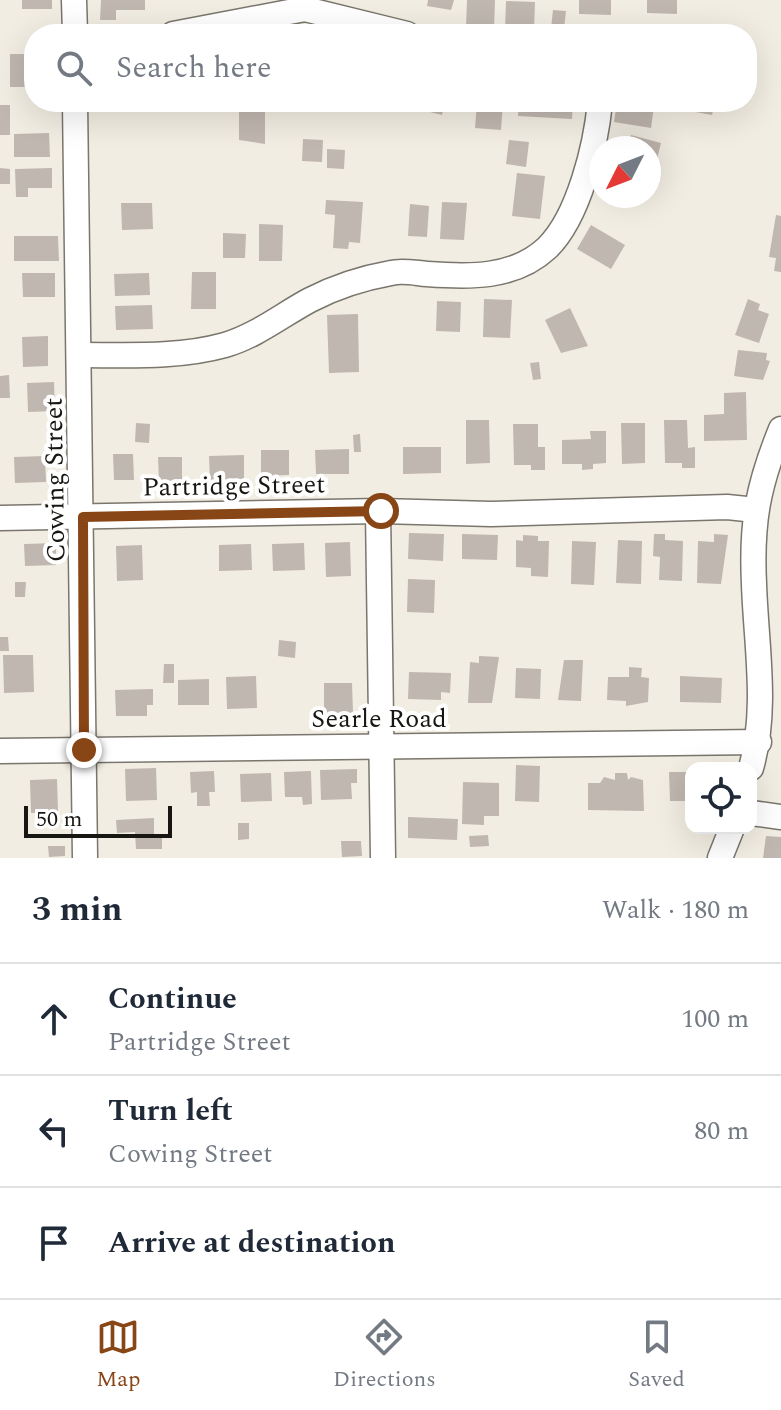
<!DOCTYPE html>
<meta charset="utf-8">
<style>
:root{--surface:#fff;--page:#f6f6f7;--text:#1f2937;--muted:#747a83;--line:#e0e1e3;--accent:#884515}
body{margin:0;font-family:Spectral,serif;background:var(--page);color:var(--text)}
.controls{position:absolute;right:24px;bottom:24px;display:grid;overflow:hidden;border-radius:16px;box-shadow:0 8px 32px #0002}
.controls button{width:72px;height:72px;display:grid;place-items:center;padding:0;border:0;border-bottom:2px solid var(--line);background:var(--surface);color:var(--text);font:40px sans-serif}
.compass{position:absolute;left:589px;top:136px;width:72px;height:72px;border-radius:50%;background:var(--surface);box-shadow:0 8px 32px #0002;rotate:228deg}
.scale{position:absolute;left:24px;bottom:20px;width:148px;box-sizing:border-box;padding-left:8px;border:4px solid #181612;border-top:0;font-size:22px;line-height:28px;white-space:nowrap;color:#181612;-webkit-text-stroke:6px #fff;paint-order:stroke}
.stop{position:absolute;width:24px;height:24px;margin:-18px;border:6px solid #884515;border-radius:50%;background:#fff}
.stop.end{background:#884515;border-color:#fff;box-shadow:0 2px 8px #0008}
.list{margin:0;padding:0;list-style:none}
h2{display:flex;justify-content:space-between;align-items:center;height:104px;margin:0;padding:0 32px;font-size:34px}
h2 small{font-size:26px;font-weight:400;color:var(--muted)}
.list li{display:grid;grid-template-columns:52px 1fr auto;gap:24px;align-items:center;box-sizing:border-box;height:112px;padding:0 32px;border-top:2px solid var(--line)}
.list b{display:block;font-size:30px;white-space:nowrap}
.list p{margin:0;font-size:26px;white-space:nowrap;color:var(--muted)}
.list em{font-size:26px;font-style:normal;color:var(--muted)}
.icon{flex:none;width:44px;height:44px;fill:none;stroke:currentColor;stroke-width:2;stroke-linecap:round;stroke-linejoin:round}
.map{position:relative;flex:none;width:781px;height:858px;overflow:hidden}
.search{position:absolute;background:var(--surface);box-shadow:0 8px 32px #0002;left:24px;right:24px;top:24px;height:88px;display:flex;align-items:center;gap:20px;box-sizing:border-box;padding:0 28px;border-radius:32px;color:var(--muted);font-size:30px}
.sheet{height:440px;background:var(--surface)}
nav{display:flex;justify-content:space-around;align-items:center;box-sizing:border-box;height:112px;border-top:2px solid var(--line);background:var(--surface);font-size:22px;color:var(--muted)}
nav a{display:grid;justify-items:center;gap:4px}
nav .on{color:var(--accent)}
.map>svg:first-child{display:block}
</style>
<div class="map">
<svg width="781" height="858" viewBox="0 0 781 858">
<rect width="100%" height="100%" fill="#f2ede2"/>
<!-- building -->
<g fill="#c0b7b0">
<rect x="22" y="0" width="30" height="9"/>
<polygon points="101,0 145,0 145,10 116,10 116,20 100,20"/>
<polygon points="428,0 454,0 451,10 427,6"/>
<polygon points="467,0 495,0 494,29 466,27"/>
<polygon points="579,0 611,0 611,15 579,14"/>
<polygon points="647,0 677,0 677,14 647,13"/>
<polygon points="506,1 535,2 534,30 505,29"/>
<polygon points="553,10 566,11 564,29 551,28"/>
<rect x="10" y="54" width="24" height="33"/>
<polygon points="239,102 265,102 265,144 239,140"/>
<polygon points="420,102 445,102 442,115 418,109"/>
<polygon points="477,102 503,102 501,130 475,128"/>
<polygon points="519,102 573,102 572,119 518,116"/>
<polygon points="617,102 647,102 654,106 651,128 614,122"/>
<polygon points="692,102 715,102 712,115 690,111"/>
<rect x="0" y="105" width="10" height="30"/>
<polygon points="49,133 50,157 14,157 14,134"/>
<polygon points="631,135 661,143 656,163 649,162 649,148 628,148"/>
<polygon points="303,139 323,140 322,162 302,161"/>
<polygon points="509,140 529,142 526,167 506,164"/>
<polygon points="327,149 345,150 344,169 327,168"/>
<polygon points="0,168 10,169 10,184 0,184"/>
<polygon points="52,168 52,188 28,188 28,197 16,197 15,169"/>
<polygon points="517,173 545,176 540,219 512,216"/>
<polygon points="326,200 363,202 360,243 349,242 348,249 333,248 335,215 325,214"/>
<polygon points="442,202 467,203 464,240 440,239"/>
<polygon points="121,203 152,203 153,229 122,230"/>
<polygon points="410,204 429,206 427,237 408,236"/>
<polygon points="776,215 781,216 781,272 774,271 776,258 769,257"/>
<polygon points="259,224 283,225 282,261 259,261"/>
<polygon points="591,225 625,245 611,269 577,249"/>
<polygon points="223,233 246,234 245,258 223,258"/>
<polygon points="14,236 58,236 59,261 14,261"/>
<polygon points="192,272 216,272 216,309 191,309"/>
<polygon points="22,273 55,273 55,297 23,297"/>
<polygon points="149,273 150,295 115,296 114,274"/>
<polygon points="484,299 512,300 510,338 483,337"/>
<polygon points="748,299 760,304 758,310 769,314 759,343 735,335"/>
<polygon points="437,301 461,302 460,332 436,331"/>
<polygon points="152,305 153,329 116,330 115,306"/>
<polygon points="570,308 588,346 561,353 545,320"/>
<polygon points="358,314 359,372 329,373 327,315"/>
<polygon points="48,336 48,366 23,367 22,337"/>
<polygon points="738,350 767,353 766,360 770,361 763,380 734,376"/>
<polygon points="539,362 541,379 533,380 530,363"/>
<polygon points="9,375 10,398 0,398 0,376"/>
<polygon points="54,382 55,411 28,412 27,383"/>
<polygon points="746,392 747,440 704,441 704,415 724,414 724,393"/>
<polygon points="466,420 489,420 490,463 466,464"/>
<polygon points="664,420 687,420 688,448 695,447 695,468 682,468 682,463 665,463"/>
<polygon points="136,423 150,424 149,443 135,442"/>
<polygon points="621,423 645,423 645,463 622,464"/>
<polygon points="513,424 538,424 538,447 545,447 545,470 531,470 531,465 514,465"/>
<polygon points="590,431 606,431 606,463 593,464 593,469 582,470 582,464 562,464 562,440 591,439"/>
<polygon points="360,434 361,452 354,452 353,435"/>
<polygon points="403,447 441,447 441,473 403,474"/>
<polygon points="349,449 349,474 316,474 315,450"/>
<polygon points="261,450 289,450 289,475 261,476"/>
<polygon points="113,454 133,454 134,480 114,480"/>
<polygon points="244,455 244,479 210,480 209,456"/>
<polygon points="45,456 46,482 15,483 14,457"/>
<polygon points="158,457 182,457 182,481 159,481"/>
<polygon points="409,533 444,534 443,561 408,559"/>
<polygon points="462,534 498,535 497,560 462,559"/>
<polygon points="654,534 665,534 665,540 683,541 682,581 659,580 660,557 653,556"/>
<polygon points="714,534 728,535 721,584 697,583 698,541 714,542"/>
<polygon points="523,535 538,536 538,541 549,541 548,577 531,576 531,568 516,567 516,540 523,541"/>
<polygon points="618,540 642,541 641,584 616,583"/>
<polygon points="572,541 596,542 594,585 571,584"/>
<polygon points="350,542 351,576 326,577 325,543"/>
<polygon points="56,543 56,565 25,566 24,544"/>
<polygon points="304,543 305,570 273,571 272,544"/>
<polygon points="251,544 252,570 219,571 219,545"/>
<polygon points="142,545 143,580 117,581 116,546"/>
<polygon points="408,579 435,580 434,613 407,612"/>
<polygon points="15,582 26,582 25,597 15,597"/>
<polygon points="0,637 8,637 9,651 0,651"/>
<polygon points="279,640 296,642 295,658 278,656"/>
<polygon points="3,655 33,655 34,692 4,693"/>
<polygon points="479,656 499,657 492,703 468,703 470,662 479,663"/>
<polygon points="564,660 583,660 581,701 558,700"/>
<polygon points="164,664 174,664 174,683 163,683"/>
<polygon points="629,667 642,668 641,677 649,678 648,702 626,706 626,701 607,700 608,677 629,677"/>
<polygon points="516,668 541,669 540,699 515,698"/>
<polygon points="409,672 451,673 450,693 441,692 441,700 408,699"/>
<polygon points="256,676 257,708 227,709 226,677"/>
<polygon points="680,676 722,678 721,703 680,702"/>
<polygon points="209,679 209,705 178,705 178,680"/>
<polygon points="324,683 352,683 353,713 324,714"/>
<polygon points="153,689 153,705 147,705 147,716 116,716 115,690"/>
<polygon points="516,765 540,766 539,802 515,801"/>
<polygon points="156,768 157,800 126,801 125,769"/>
<polygon points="357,769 357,783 351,783 352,799 321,800 320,770"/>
<polygon points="214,771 215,792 209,792 210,806 197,806 197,792 191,793 190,772"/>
<polygon points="311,771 312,804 303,805 302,797 285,797 284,772"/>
<polygon points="669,772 691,772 691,801 670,801"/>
<polygon points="271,773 272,801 241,802 240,774"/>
<polygon points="615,773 627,773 628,780 631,777 643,780 644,811 588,810 588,783 600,783 604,777 615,780"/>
<polygon points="57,779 58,812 31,813 30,780"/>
<polygon points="463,782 499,783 499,816 484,816 484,825 462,824"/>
<polygon points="408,817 458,819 457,840 408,838"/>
<polygon points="154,818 154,835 162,834 162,849 136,849 135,832 117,833 116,820"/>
<polygon points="238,823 249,823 249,839 238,840"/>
<polygon points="488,835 489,846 470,847 469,836"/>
<polygon points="766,836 781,837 781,858 763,858"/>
<polygon points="341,841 361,841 362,856 342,857"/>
<polygon points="48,846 65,846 65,856 49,857"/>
</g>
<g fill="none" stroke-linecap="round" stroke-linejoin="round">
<!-- minor casing -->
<g stroke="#7a766d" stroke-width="27">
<g id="minor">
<polyline points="74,0 75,34"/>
<polyline points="173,34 305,9 407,34"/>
<polyline points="75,102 85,858"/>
<path d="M80,355C129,355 178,358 225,345C256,336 282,315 310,300C335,287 363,278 391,273C402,270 415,273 427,274C468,277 514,279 547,248C579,217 596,145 600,102"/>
<polyline points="378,511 383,858"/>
<polyline points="0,518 381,511 491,514 727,507 756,510"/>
<polyline points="0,751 759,742"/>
<path d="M751,768C768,709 756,645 754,584C751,522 758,486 781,429"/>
<polyline points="751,813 781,817"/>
<polyline points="720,858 732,828"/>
</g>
</g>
<!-- minor -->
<use href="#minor" stroke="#fff" stroke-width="24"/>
</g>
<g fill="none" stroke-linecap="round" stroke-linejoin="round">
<!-- route -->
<polyline stroke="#884515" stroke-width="10" points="84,750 83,517 381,511"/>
</g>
<g text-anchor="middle" stroke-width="8" stroke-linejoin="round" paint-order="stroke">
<!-- street labels -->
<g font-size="26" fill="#181612" stroke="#fff">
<text transform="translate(54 480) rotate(-91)" y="9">Cowing Street</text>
<text transform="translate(234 485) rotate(-1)" y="9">Partridge Street</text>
<text x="379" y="727">Searle Road</text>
</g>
</g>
</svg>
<div class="controls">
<button><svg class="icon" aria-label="locate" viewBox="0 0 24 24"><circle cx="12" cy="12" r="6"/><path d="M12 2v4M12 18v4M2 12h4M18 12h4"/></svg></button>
</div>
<svg class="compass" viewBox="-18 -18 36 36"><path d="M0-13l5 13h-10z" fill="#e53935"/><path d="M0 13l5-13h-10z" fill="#747a83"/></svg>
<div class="scale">50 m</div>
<div class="stop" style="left:381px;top:511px"></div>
<div class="stop end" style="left:84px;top:750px"></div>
<div class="search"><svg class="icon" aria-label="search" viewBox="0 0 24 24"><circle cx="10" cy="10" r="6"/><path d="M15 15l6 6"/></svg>Search here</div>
</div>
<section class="sheet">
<h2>3 min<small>Walk · 180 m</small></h2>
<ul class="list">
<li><svg class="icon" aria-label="ahead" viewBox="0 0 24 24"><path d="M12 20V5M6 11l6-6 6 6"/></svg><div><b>Continue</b><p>Partridge Street</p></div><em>100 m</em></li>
<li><svg class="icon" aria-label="left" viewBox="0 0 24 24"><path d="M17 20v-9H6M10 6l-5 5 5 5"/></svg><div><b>Turn left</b><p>Cowing Street</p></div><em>80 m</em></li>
<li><svg class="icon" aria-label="arrive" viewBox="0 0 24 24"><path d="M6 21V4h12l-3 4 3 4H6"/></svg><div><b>Arrive at destination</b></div></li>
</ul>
</section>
<nav>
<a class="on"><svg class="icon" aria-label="map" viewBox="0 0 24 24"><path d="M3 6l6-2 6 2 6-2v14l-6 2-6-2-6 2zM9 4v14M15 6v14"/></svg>Map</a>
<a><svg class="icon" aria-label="directions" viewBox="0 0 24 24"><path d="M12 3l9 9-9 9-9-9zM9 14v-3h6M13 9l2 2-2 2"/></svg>Directions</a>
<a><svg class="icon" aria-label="saved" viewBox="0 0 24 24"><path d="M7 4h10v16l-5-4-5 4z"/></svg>Saved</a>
</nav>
